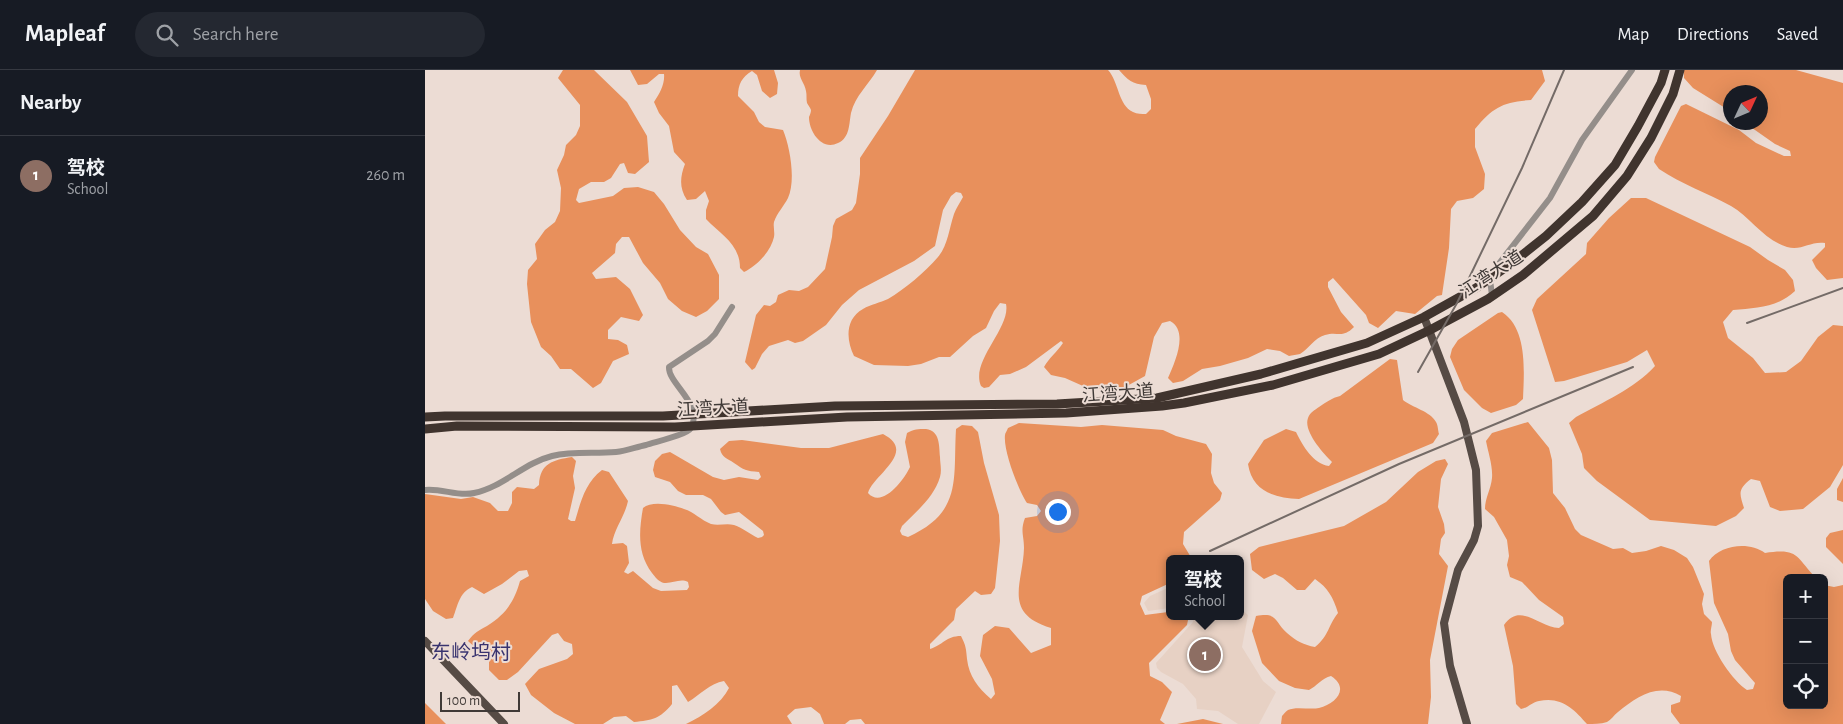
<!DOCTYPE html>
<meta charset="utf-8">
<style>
:root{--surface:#171b24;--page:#242831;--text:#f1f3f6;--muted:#9ea1a6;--line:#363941;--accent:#db2777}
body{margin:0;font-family:"Alegreya Sans","Noto Sans SC",sans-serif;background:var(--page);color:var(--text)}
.controls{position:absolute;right:15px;bottom:15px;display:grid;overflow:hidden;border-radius:8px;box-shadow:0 5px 20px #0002}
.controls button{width:45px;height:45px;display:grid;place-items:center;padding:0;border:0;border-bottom:1px solid var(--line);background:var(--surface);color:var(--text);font:25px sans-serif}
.compass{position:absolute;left:1298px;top:15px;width:45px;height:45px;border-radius:50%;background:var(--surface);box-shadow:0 5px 20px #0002;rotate:46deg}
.scale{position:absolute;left:15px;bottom:12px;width:80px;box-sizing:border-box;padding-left:5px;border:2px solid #403a37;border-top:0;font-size:14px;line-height:18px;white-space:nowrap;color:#403a37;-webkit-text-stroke:4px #ecdcd4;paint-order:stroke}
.you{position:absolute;left:632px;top:441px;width:18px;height:18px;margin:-12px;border:4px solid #fff;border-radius:50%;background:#1a73e8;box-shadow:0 0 0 8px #1a73e833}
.badge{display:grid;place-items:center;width:32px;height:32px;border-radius:50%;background:var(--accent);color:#fff;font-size:16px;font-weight:700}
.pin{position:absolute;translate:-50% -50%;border:2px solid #fff;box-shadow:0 1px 5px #0006}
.popup{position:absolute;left:741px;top:485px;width:78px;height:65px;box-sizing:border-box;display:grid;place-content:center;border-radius:8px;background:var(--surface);filter:drop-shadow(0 1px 4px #0005);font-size:16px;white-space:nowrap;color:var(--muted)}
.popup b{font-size:19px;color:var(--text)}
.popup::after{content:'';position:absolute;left:50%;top:100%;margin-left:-10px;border:10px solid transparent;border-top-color:var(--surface)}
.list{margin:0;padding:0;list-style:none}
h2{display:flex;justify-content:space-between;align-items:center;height:65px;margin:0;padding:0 20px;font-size:21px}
h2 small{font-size:16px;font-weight:400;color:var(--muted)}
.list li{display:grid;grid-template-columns:32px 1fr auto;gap:15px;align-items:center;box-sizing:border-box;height:80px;padding:0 20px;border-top:1px solid var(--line)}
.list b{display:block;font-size:19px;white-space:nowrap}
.list p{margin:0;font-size:16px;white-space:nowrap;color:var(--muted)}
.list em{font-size:16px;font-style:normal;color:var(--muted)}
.icon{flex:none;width:28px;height:28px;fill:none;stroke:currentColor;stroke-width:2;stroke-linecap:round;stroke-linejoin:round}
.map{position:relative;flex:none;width:1418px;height:654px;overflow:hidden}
header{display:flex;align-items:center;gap:30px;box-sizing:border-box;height:70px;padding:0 25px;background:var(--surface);border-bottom:1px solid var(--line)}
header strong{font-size:24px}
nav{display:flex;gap:28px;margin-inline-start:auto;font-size:18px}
.search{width:350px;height:45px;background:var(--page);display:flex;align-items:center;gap:12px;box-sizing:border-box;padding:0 18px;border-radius:28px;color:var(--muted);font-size:19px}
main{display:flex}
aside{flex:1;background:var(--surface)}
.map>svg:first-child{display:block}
</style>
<header>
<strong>Mapleaf</strong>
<div class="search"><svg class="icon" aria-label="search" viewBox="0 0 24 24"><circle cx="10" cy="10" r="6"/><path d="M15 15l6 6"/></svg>Search here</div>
<nav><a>Map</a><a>Directions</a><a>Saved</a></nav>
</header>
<main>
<aside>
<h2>Nearby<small></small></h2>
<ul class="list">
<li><span class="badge" style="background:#8d6e63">1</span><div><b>驾校</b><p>School</p></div><em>260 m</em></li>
</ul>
</aside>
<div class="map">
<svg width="1418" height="654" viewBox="0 0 1418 654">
<rect width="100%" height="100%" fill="#ecdcd4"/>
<!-- built -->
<g fill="#e7d1c4">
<polygon points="745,517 745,538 723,541 719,533 725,526"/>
<polygon points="815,538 823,545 817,577 838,611 851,622 834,654 813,654 793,641 772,639 771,629 758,614 736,602 732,598 731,593 768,552 769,548 766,546 815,546"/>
</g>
<!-- forest -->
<g fill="#e8905c">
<polygon points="138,0 169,0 202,32 222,66 224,92 210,104 203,103 199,93 195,94 186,108 179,112 166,112 154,119 151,130 154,133 188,126 199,118 213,117 229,122 239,134 255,160 271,177 283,184 294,205 294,229 282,241 271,247 257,241 243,229 235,213 218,193 204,167 197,167 191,174 190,183 167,203 171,209 191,207 205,219 218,245 214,251 196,247 183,260 183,269 193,270 202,275 204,284 188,291 176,313 168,318 146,299 135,299 126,286 116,277 106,252 102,214 103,200 112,189 110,174 120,160 130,152 135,141 136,118 132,100 139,85 141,75 151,65 155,56 155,35 133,8"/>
<path d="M205,0H349L353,13L352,24L345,28L337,21L332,5L327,1C317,7 313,14 313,26L329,42L334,52L340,57L358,60C365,77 371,110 363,128C359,136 352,143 349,152C348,157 350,162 349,167C346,181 332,196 319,202L315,198C315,174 296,165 281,149V140L284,131L280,121L271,129L262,130C254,118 255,107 260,94L249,82L244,56L234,43L229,32C235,23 240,14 239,4H234L222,14L213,15Z"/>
<path d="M375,0H452C444,14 430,26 426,43C424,53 425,68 413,73C397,81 384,62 384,47C385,45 386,42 386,40C385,37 383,35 382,33C381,29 382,25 381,21C380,13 373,8 375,0Z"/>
<path d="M490,0H683C694,12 693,35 708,42C712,44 717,44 721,44L726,39V29L721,15C707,14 703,10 694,0H1117L1120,11L1106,30C1078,32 1068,37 1050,59V77L1060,104L1059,119L1048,128L1032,131L1026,139L1024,178L1017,225L1012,226L990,244L971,241L953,258L944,253L941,245L908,208L903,212V217L916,242L929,257C917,269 913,261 900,265C889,268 884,279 875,284C872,285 867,285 864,286L855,281L842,279L823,288L795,296L777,299L758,311L748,313L743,308C750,292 764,261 745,251L737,253L729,267L720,306L693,321L681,320L658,316L640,308L626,305L619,297C624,288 632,282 638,273L636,271L601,297L585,304L575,305L564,317L559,318L556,316C545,291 586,258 581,234L575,233L569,241L561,258L548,266L525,287H514L496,294L483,296L449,295L429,286C421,270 420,249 438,239C446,234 455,233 463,229C480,219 500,202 513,187C523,175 524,159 529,144C531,138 535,133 538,127L536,123L531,122L526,126L518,140L510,176L489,191L434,220L417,235L401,255L378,271L370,273L363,270L344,276L337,284L330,298L327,300L320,292L331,245L339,235L345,236L351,232L353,225L364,220L374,221L383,217L400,199L407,167L408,156L411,149L427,140L431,133L435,104V88L463,46Z"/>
<path d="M1259,0H1371L1418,13V208L1402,210L1391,198L1387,190L1400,177V173C1385,171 1377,181 1362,177C1339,170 1325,147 1306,136C1282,123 1256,114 1234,99L1229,92L1230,87L1256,36L1261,34L1314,60L1331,73L1359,86H1366L1365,81L1350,74L1320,53L1336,52V22H1306L1305,41L1268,18L1259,8Z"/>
<path d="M1206,128H1221L1325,177L1343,190L1360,200L1368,210L1370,221C1352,238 1331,238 1308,240L1298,252L1303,268L1328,288L1340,303L1361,302L1376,291L1393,267L1408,255L1418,256V395L1405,417L1378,439L1355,441L1345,437L1335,411L1326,409C1313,419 1314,423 1319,438L1311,446L1291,456L1225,450L1172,411L1159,398L1157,384L1144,353L1151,347C1178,332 1209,319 1230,296L1222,280L1202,292L1139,311L1130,312L1107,240L1112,229L1161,184L1162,173L1184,148Z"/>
<path d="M1077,242C1103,259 1099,302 1098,329L1091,335L1066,343L1057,338L1039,320L1025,287L1027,279L1033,270L1073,243Z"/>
<path d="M965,289L972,290L978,330C988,338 1005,341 1011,352C1013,355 1013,361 1014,364L1008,373L874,429C849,428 827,421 823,394L839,370L861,359L871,362C878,376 888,394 904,396L907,392C898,383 878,361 883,348C885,342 890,340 894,337C901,332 907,328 915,326Z"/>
<path d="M1103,352L1124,378L1127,390L1128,423L1140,438L1150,459L1156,465L1188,479L1198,478L1207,483L1221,481L1236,476L1249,480L1262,488L1268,497L1279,524L1277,534L1279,544L1287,552C1287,556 1285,561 1286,564C1287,581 1308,611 1322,620L1328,619L1330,613L1310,590L1306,581L1303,564L1289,533L1284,491C1295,475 1324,471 1340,483C1374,478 1370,486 1391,508H1362V635H1399V515L1409,517L1418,515V654H1255L1246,642V635L1255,632L1256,626C1233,612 1211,627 1193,642C1189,645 1186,650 1182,652C1176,654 1168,654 1162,654C1149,639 1136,626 1114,631C1107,632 1103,638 1096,639L1091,634L1088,596L1079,555C1095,532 1114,557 1134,558L1139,554L1138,547L1114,530L1097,512L1085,507L1082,495L1084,486L1082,470L1069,447L1060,439C1060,428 1066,419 1067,408C1068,396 1063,382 1061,371L1067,363Z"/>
<path d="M594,353L656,357L677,355L738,360L751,366L781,374L787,384L786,403L789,413L797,423L795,430L759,462L758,474L767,489H745V513L717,526L715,534L720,545L743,542L745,543V546H760L763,550L762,555L724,593L725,606L737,612L747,622L735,650L740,654H440L436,649L425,650L420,654H399L395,644L386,637L370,639L362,646L367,654H261C278,646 296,634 304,618L299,611C285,613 275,625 263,632L252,615L247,616V634C235,649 227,650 209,652L201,646L189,647L178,654H150L129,643L106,625L100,614L114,599L142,589L148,584L147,574L139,571L133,563L127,565L93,602L82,610H74L64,600V590L43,571C49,563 54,560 62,556C81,544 89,532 95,511L104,506L102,500L94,501L77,514L59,524L47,517C34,523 33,535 28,548L21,549L8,541L0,529V424L36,429L48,427L65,433L73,441H83L87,433V422L92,417L109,419L114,415C115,393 128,390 147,387L151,391L148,406L150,418L143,449L146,451H150C156,431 160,413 177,400L184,402L203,431C200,446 189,459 187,474L198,473L202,476L204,493L199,502L203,504L208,501L228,518L236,521L262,520L264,517L263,512C255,508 247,514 239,513C234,512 230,507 227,503C212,483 214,461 218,438C227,430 249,435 259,439C269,442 276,450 286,454C294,456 301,453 309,455C318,458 325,464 333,468L337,467L339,465L338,461L314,442L300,445L296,442L286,429L278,425H261L253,421L245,412L230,407L228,400L230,391L237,384L245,382L288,407L299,410L314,407L333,410L336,407L334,402C321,401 319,400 309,393C302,388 297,388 295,379L304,371L317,370L376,378H404L458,364C493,382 448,405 443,423C457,439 479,410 485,397L480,372L482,363C489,359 493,359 501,359C515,361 514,375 515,387C515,393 517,400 515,407C509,427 492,441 477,456L475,461L477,465L483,467C538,442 528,409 531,359L537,355L547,356L553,362L559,393L574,445L575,471L570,518L566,524L556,525L550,521L531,539L529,550L505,574V579C518,575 521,566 536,566C541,576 541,578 542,589C544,606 553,618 566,629L570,624L567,609L555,586L558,565L570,556L584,558L606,583L626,575V558C577,543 598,514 599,478C599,465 595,461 600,448L612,446L616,441L612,435L602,433C594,421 578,381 580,365C580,363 582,361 583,358Z"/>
<path d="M1020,389L1023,394L1016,409L1013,437L1019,454L1020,463L1016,469L1014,484L1023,496L1005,590L1006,627L1003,654H856L857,646C859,644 860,642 863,640C871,636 885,640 894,638C911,634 925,618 906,606C897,608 892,616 884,620L870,618L854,611L837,593L827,561L831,546C853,542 849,551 862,563C871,571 879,575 890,577C905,564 902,557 913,543C908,527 903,518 890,509L880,520H872L858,508L850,504L839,509L827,500L825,484L834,477L919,456L961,432L993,402L1011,391Z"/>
<polygon points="1418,408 1418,432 1412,430 1412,419"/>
<polygon points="1418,460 1418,494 1401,477 1401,468 1405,463"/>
<polygon points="0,633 21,654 0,654"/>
<polygon points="778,649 798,654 752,654"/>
</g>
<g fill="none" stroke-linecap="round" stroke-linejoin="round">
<!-- minor -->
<g stroke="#948e8a" stroke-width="6">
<polyline points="1067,226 1065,209 1069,200 1125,128 1157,70 1207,0"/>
<path d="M0,420C16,418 34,427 49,423C78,417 99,393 127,386C148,381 170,384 191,382C202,381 211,377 221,375C229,372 262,365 266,358C279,334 243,314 244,297L283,271L290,264L307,237"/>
</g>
<!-- major -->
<g stroke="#564b45" stroke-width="8">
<polyline points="999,247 1039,352 1051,400 1053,456 1049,470 1033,500 1019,553 1025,596 1042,654"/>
<polyline points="0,571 79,654"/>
</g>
<!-- highway -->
<g stroke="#40342e" stroke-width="9">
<polyline points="0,347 20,346 238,346 410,336 632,334 732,328 836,304 942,273 999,247 1051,218 1087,193 1121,166 1157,132 1190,95 1213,56 1236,13 1240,0"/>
<polyline points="0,359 32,356 250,357 422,347 641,343 737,336 759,333 848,315 954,284 1005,260 1063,229 1098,205 1168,146 1202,106 1226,68 1248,24 1255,0"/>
</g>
<!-- rail -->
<g stroke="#746b67" stroke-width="2">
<polyline points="1322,253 1418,218"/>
<polyline points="993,302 1032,233 1097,98 1139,0"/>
<polyline points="785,481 974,394 1208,297"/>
</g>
</g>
<g text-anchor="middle" stroke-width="4" stroke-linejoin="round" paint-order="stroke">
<!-- street labels -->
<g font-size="18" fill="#403a37" stroke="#ecdcd4">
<text transform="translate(1066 204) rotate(-33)" y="6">江湾大道</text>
<text transform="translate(693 323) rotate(-4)" y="6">江湾大道</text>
<text transform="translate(288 338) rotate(-3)" y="6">江湾大道</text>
</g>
<!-- quarter labels -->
<g font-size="20" fill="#38336f" stroke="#ecdcd4">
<text x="46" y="589">东岭坞村</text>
</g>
</g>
</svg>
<div class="controls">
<button>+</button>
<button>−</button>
<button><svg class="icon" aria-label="locate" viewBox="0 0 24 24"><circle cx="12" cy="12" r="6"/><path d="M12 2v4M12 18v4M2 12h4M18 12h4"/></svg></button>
</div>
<svg class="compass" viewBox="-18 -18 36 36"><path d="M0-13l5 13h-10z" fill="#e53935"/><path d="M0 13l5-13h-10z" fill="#9ea1a6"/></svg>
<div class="scale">100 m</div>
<div class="you"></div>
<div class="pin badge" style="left:780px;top:585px;background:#8d6e63">1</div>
<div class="popup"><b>驾校</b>School</div>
</div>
</main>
